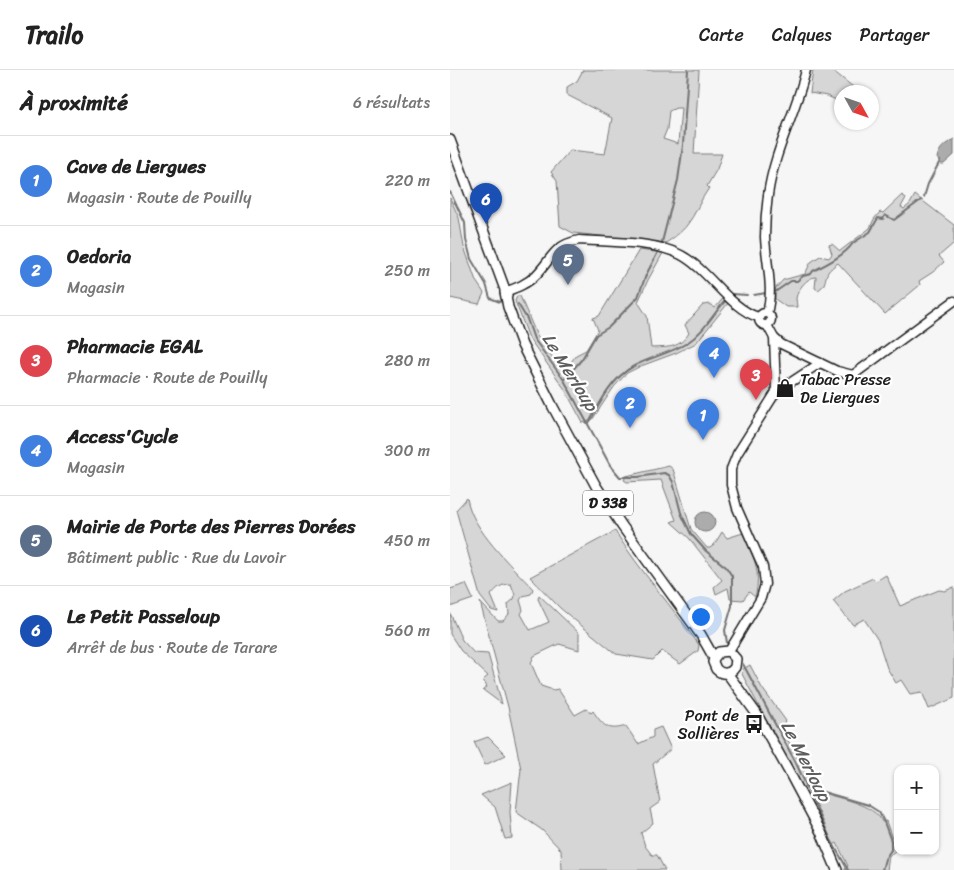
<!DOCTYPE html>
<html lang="fr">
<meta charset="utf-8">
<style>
:root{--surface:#fff;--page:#f2f2f2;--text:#222;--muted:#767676;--line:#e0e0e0;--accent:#1c1c1c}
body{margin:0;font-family:Sriracha,sans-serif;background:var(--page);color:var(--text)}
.controls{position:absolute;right:15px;bottom:15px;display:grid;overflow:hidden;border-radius:10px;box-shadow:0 1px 4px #0004}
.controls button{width:45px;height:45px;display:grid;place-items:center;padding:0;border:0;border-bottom:1px solid var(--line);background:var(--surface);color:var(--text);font:25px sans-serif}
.compass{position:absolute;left:384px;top:15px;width:45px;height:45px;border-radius:50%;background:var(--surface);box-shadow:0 1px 4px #0004;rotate:130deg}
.you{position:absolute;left:250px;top:546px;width:18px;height:18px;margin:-12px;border:4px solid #fff;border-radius:50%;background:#1a73e8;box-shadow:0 0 0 8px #1a73e833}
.badge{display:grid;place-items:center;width:32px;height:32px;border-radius:50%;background:var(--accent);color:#fff;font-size:16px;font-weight:700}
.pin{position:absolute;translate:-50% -41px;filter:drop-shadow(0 1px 2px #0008)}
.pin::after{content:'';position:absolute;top:26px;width:18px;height:15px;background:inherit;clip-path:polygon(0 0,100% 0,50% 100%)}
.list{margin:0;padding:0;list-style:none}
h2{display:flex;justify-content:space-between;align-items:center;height:65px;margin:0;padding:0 20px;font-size:21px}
h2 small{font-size:16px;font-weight:400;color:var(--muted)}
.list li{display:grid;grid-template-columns:32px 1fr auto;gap:15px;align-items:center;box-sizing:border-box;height:90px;padding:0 20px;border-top:1px solid var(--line)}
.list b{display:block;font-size:19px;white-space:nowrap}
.list p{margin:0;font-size:16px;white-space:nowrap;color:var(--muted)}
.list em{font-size:16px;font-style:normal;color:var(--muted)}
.map{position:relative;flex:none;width:504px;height:800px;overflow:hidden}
header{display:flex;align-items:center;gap:30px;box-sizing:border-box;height:70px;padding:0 25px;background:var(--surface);border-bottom:1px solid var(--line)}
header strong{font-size:24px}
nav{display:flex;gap:28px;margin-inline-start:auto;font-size:18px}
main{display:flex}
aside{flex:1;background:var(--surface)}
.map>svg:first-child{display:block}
</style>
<header>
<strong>Trailo</strong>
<nav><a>Carte</a><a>Calques</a><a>Partager</a></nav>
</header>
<main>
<aside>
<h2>À proximité<small>6 résultats</small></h2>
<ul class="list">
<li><span class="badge" style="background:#3f7fe0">1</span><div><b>Cave de Liergues</b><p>Magasin · Route de Pouilly</p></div><em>220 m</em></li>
<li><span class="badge" style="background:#3f7fe0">2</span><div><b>Oedoria</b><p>Magasin</p></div><em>250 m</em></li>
<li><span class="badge" style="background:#e0444e">3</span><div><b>Pharmacie EGAL</b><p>Pharmacie · Route de Pouilly</p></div><em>280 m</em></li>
<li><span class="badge" style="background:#3f7fe0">4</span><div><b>Access'Cycle</b><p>Magasin</p></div><em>300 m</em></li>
<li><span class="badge" style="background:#5c6f8a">5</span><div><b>Mairie de Porte des Pierres Dorées</b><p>Bâtiment public · Rue du Lavoir</p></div><em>450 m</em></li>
<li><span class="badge" style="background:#1a4fb4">6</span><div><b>Le Petit Passeloup</b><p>Arrêt de bus · Route de Tarare</p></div><em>560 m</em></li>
</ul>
</aside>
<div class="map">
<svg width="504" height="800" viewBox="0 0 504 800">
<rect width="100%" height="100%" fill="#f6f6f6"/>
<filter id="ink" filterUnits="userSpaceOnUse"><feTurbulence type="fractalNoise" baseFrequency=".02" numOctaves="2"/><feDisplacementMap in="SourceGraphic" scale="10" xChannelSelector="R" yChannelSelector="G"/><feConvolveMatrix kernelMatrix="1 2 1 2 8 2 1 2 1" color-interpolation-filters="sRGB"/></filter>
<g filter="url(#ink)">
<!-- green -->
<g fill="#d6d6d6" stroke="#797979" fill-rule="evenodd">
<path d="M133,0H249L244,84H272L267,99L257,116L259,118C250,130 246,144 237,155C232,162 223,168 216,173L123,163L110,156L107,111L101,102L120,80L155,84L162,48L117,25V17L127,11ZM226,38H231L228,74L213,69L217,59L219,41Z"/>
<polygon points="363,0 382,0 408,21 408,22 392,22 391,32 377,26 360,23"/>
<path d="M452,125L456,128L451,137L454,139L460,134L465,125L504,155V173L489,186L494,192L483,202L469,211L470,215L435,244L388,193C385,195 380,199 378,202C374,209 377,215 368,220L365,218L366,207C357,207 348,219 346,228C346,231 347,234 347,237H336L325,229V219L333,210L355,204L361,192L370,186L379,188L382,184L379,175L382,174L390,181L420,158L424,149L430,142L433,143Z"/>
<polygon points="0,128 9,148 14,177 26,211 34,223 29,234 0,228"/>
<path d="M189,180L213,183L198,210L188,232L197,246L201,278C218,277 229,279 239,263L235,255L253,235L260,234L265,238L275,226L279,232L246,273L226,283L191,296L177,303L164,317L142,350L133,353L114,318L79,268L65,231L67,226H70L87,266L100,284L115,301L126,285L136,280L148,260L143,248L149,246Z"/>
<path d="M219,396L223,399L241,459L257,478H260L264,475L272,462L277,468L293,463C303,486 312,501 305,527L299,522L293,530L280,529L278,518L266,524L264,517L272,510L239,468L221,452L226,450L211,410L177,412L174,410L176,406Z"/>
<path d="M17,428C22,460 61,495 83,519L81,524L73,526L70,530L73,540L71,544L80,560L99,552L88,529L89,525L129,563V580L109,574L84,586L81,593L91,616L103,620L108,619L125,645L136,639L141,643L143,641C153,655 157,662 176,656L188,674L203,667V660L211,657L221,679L203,694L210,732L200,739L203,753L191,763L195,776L202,785H207L215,800H112L111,780L92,760L66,742L71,699L58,637L30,532L48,551H53L59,544L58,534L64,529L65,525L61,514C51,514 47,518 41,525L48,542L41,540L30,526L6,440Z"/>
<path d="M165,461C190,501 222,536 249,575L248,581L230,594L212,581L203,590L166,584L110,538L80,507Z"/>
<polygon points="436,505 450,536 489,520 495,521 504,517 504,628 479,639 472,622 460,624 451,610 446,613 437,598 428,570 414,549 403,555 383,531 395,521 423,508 426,511"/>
<polygon points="16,514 23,529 0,537 0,519"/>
<polygon points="0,543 12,570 24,583 38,584 52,634 33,620 37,617 33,610 38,606 11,581 0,564"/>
<path d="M300,595L312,618L336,651L331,657L352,697L360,696L365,705L359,709L366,721C383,727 426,734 432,752L436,751L446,780L439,786L437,800H394L398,796L387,773L382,776L292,604L293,599Z"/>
<polygon points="38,667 56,685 35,695 24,672"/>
<polygon points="62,712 60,742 62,768 55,769 45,737 31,725"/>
</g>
<!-- water -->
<g fill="#acacac" stroke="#727272">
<path d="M504,69V85L494,94H491L487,88C489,78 495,74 504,69Z"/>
<circle cx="255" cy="452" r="10"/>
</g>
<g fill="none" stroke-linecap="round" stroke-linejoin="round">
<!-- stream -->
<g stroke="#727272" stroke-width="2">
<polyline points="0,122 15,153 16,170 21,189 36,214 40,228 50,232"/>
<polyline points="474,127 478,114 490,91"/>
<polyline points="212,172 228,110 233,75 238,0"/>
<path d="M325,222L341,211H347L353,206L361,204L363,201C377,194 395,185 403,173L420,162L428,148L433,149L435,145L444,150L471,130"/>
<polyline points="304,225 316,223"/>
<polyline points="280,227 282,224 297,225"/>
<polyline points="68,234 77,249 84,269 114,310 160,395 170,407 188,407 214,403 219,405 223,412 231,443 241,464 256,481 276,497 282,506 282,536 275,560 277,573"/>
<polyline points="114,310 132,289 146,265 159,257 188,227 196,205 208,182"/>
<path d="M139,353C150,332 163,307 184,296C201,287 221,283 237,273C254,262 263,244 276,230"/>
<polyline points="293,594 346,693 381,770 398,800"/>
<polyline points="356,717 418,735 429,742 434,752 441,771 441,780 435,789 432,800"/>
</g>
<!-- tertiary casing -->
<g stroke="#1c1c1c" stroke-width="11">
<g id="tertiary">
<path d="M55,222C66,218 77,214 86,205C103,188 102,176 129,170C158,172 206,171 231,185C259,200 279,238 308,247"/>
<circle cx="315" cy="249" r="6"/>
<path d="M317,243C324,218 316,192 315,167C315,153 316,139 318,125C324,81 346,42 356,0"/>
<polyline points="324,268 331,274 387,301 403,305 504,231"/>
<polyline points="326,322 370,293"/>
<polyline points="279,581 311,528 315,514 313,497 287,438 281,415 281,399 287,384 326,322 324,268 317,255"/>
</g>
</g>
<!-- primary casing -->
<g stroke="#1c1c1c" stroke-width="12">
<g id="primary">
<polyline points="0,70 57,225"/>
<path d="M55,222L58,237L72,275L103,337L146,416L172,456L251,565L264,588L263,592L266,599C272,605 280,605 285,597L286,589L279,581L269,582L264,588"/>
<polyline points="277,603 306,643 338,700 371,762 387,800"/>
</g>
</g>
<!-- tertiary -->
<use href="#tertiary" stroke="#fff" stroke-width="8"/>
<!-- primary -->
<use href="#primary" stroke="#fff" stroke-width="9"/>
</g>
</g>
<!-- icons -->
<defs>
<g id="shop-bare" transform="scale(1.5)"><path d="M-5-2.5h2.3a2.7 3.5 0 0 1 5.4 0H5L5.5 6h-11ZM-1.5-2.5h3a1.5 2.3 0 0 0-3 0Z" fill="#1c1c1c" stroke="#fff" stroke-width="2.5" paint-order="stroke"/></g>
<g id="bus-bare" transform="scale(1.5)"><path d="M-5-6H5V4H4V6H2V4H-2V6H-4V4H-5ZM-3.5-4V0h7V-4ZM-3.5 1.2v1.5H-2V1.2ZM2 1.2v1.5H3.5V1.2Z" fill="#1c1c1c" stroke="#fff" stroke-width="2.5" paint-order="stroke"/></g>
</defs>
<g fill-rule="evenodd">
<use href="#shop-bare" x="335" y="318"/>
<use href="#bus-bare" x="304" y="654"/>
</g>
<g text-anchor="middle" stroke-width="4.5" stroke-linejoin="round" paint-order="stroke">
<!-- shield labels -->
<rect fill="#fff" stroke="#606060" stroke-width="1" x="133" y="420.5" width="50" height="25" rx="4"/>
<g font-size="15" font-weight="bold" fill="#1c1c1c">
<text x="158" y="438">D 338</text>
</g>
<!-- poi labels -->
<g font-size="16" fill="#1c1c1c" stroke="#fff" text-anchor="start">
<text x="350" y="315">Tabac Presse<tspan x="350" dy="18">De Liergues</tspan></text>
<text x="289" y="651" text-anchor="end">Pont de<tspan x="289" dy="18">Sollières</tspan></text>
</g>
<!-- water labels -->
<g font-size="18" font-style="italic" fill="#5d5d5d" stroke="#fff">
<text transform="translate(120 302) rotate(58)" y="6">Le Merloup</text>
<text transform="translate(356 691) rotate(63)" y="6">Le Merloup</text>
</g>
</g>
</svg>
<div class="controls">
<button>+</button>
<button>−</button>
</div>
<svg class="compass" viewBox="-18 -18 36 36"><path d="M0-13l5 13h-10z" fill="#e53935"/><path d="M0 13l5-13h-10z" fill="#767676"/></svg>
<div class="you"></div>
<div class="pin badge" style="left:253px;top:370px;background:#3f7fe0">1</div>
<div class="pin badge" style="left:180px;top:358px;background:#3f7fe0">2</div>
<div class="pin badge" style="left:306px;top:330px;background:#e0444e">3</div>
<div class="pin badge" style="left:264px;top:308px;background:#3f7fe0">4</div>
<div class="pin badge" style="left:118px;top:215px;background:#5c6f8a">5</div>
<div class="pin badge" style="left:36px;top:154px;background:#1a4fb4">6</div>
</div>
</main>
